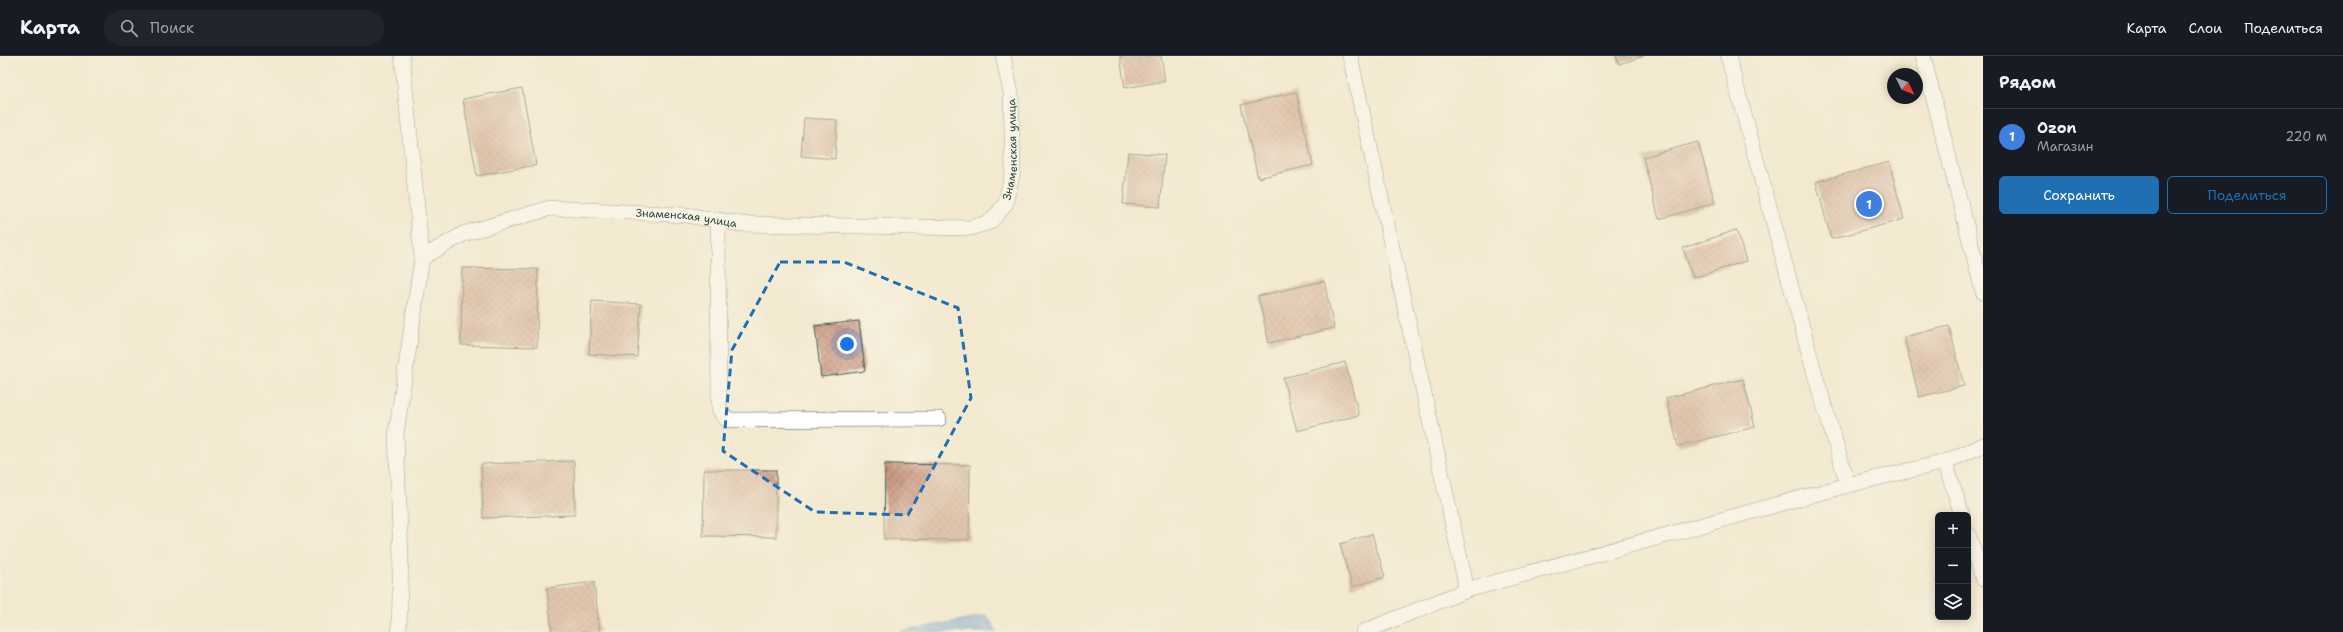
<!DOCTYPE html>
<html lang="ru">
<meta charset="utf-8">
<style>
:root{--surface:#171b24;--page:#20242c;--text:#f1f3f6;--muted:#9ea1a6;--line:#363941;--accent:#1f6fb2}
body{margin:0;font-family:"Shantell Sans",sans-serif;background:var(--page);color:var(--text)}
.controls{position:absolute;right:12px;bottom:12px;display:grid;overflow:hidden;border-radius:6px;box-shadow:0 2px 10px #0003}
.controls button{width:36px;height:36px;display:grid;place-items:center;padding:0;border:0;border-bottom:1px solid var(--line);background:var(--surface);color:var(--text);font:20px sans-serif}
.compass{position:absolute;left:1887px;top:12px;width:36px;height:36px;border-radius:50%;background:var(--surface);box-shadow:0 2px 10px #0003;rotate:132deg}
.you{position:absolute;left:847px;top:288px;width:14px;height:14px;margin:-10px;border:3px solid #fff;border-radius:50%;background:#1a73e8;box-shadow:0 0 0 6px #1a73e833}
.badge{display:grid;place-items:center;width:26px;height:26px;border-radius:50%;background:var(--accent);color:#fff;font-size:13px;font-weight:700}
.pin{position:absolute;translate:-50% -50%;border:2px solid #fff;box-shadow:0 1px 4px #0006}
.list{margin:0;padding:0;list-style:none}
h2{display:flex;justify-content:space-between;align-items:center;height:52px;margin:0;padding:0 16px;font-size:17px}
h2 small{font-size:13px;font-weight:400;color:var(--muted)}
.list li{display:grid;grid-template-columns:26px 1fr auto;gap:12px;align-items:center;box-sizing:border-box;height:56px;padding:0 16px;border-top:1px solid var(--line)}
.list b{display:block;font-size:15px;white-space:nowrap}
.list p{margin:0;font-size:13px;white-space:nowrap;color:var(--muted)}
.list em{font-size:13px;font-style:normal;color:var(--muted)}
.actions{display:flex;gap:8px;padding:12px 16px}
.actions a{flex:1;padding:9px 0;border:1px solid var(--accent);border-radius:6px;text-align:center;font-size:14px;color:var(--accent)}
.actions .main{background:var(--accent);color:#fff}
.icon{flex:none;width:22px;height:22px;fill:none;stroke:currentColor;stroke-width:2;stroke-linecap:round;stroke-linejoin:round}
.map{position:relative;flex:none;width:1983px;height:576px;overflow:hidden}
header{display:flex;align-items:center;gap:24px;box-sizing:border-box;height:56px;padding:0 20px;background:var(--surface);border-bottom:1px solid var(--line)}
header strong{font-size:19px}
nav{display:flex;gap:22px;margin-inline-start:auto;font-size:14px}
.search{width:280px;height:36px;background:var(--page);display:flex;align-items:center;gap:10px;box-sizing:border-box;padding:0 14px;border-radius:22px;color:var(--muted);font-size:15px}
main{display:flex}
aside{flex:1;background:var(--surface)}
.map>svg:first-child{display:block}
</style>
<header>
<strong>Карта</strong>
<div class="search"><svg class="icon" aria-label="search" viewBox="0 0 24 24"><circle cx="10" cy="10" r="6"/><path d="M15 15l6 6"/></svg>Поиск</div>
<nav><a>Карта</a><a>Слои</a><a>Поделиться</a></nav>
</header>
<main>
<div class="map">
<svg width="1983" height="576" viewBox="0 0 1983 576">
<defs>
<pattern id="water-waves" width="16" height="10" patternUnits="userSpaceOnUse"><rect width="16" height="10" fill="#6d9fd8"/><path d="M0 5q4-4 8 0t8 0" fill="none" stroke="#5983b0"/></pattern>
<pattern id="building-cross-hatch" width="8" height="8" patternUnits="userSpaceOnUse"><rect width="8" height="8" fill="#cc9a83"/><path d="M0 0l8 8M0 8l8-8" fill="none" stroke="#a57f6c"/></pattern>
</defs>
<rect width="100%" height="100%" fill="#fbf7ec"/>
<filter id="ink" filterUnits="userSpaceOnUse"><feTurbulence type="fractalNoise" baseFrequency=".025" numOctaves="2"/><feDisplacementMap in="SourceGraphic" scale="8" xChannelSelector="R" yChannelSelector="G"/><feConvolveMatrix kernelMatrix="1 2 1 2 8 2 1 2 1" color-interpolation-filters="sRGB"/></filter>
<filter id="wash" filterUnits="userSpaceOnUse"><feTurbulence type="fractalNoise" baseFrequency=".012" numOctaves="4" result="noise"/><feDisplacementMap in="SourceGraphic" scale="16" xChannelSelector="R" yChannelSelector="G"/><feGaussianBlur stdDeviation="0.9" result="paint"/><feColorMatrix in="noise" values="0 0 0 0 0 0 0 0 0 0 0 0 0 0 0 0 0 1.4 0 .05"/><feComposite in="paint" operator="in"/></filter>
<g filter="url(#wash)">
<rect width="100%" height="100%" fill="#f3e9d0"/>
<!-- water -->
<polygon fill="url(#water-waves)" stroke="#466e86" points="987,559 997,576 899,576"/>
<g id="blocks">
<!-- building -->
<g fill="url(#building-cross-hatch)">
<polygon points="1120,0 1161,0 1165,25 1125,32"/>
<polygon points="1616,0 1644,0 1619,8"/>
<polygon points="522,32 536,109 477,120 463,43"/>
<polygon points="1296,36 1313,109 1258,122 1241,49"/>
<polygon points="804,62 837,64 835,103 801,100"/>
<polygon points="1698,86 1715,147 1659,163 1643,101"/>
<polygon points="1128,96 1165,99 1160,151 1123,148"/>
<polygon points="1889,106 1904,163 1831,183 1816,126"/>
<polygon points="1736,174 1746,205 1693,222 1683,192"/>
<polygon points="462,212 538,213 537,291 461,289"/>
<polygon points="1324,225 1334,272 1269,287 1258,240"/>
<polygon points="592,245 641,248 637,301 589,298"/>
<polygon points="859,265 865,315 821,321 815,270"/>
<polygon points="1949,270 1964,330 1919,341 1904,281"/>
<polygon points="1345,306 1359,359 1297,375 1283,322"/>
<polygon points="1743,323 1755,371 1678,390 1666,342"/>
<polygon points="574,405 575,459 483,462 481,408"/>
<polygon points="885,408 970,409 969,484 884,483"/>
<polygon points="704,414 776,414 776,481 703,480"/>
<polygon points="1372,478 1385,521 1352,531 1340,488"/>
<polygon points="594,526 600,576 552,576 547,532"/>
</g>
</g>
</g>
<g filter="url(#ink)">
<use href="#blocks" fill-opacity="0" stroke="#3f574b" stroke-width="1"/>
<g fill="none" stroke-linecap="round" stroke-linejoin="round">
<!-- service casing -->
<g stroke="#3f574b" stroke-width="16">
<g id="service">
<path id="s1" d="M402,0L422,202L463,178L550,152L686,159L741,168L970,172L990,166L1005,149L1013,115L1011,37L1003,0"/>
<polyline points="1350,0 1467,534 1848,429 1945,406 1962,459"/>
<polyline points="1728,0 1816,322 1848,429"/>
<polyline points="1923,0 1983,236"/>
<polyline points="718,165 719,352 722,358 727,364 939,363"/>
<polyline points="1945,406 1983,389"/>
<polyline points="1968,478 1983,523"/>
<polyline points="399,576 401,501 396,378 422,202"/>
<polyline points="1363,576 1467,534"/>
</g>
</g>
<!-- service -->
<use href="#service" stroke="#fff" stroke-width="15"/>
</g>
</g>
<!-- marked area -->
<path d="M0 0H1983V576H0ZM780,206H844L958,252L971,342L908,459L815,456L723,395L732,294Z" fill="#f3e9d0" fill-opacity=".55" fill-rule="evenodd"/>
<path fill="none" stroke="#1f6fb2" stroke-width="3" stroke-dasharray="8 5" stroke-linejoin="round" d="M780,206H844L958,252L971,342L908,459L815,456L723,395L732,294Z"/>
<g text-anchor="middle" stroke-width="3" stroke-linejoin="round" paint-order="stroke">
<!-- street labels -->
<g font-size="11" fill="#1f3d34" stroke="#fbf7ec">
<text dy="4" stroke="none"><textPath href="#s1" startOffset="862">Знаменская улица</textPath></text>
<text dy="4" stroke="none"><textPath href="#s1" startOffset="478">Знаменская улица</textPath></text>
</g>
</g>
</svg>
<div class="controls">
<button>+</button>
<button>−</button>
<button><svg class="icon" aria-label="layers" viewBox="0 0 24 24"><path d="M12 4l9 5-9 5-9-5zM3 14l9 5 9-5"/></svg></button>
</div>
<svg class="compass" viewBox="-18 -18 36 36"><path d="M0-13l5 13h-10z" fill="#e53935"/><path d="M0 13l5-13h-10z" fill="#9ea1a6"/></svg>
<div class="you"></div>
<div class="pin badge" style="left:1869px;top:148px;background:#3f7fe0">1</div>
</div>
<aside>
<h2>Рядом<small></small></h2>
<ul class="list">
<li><span class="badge" style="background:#3f7fe0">1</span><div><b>Ozon</b><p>Магазин</p></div><em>220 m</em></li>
</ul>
<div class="actions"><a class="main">Сохранить</a><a>Поделиться</a></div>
</aside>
</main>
